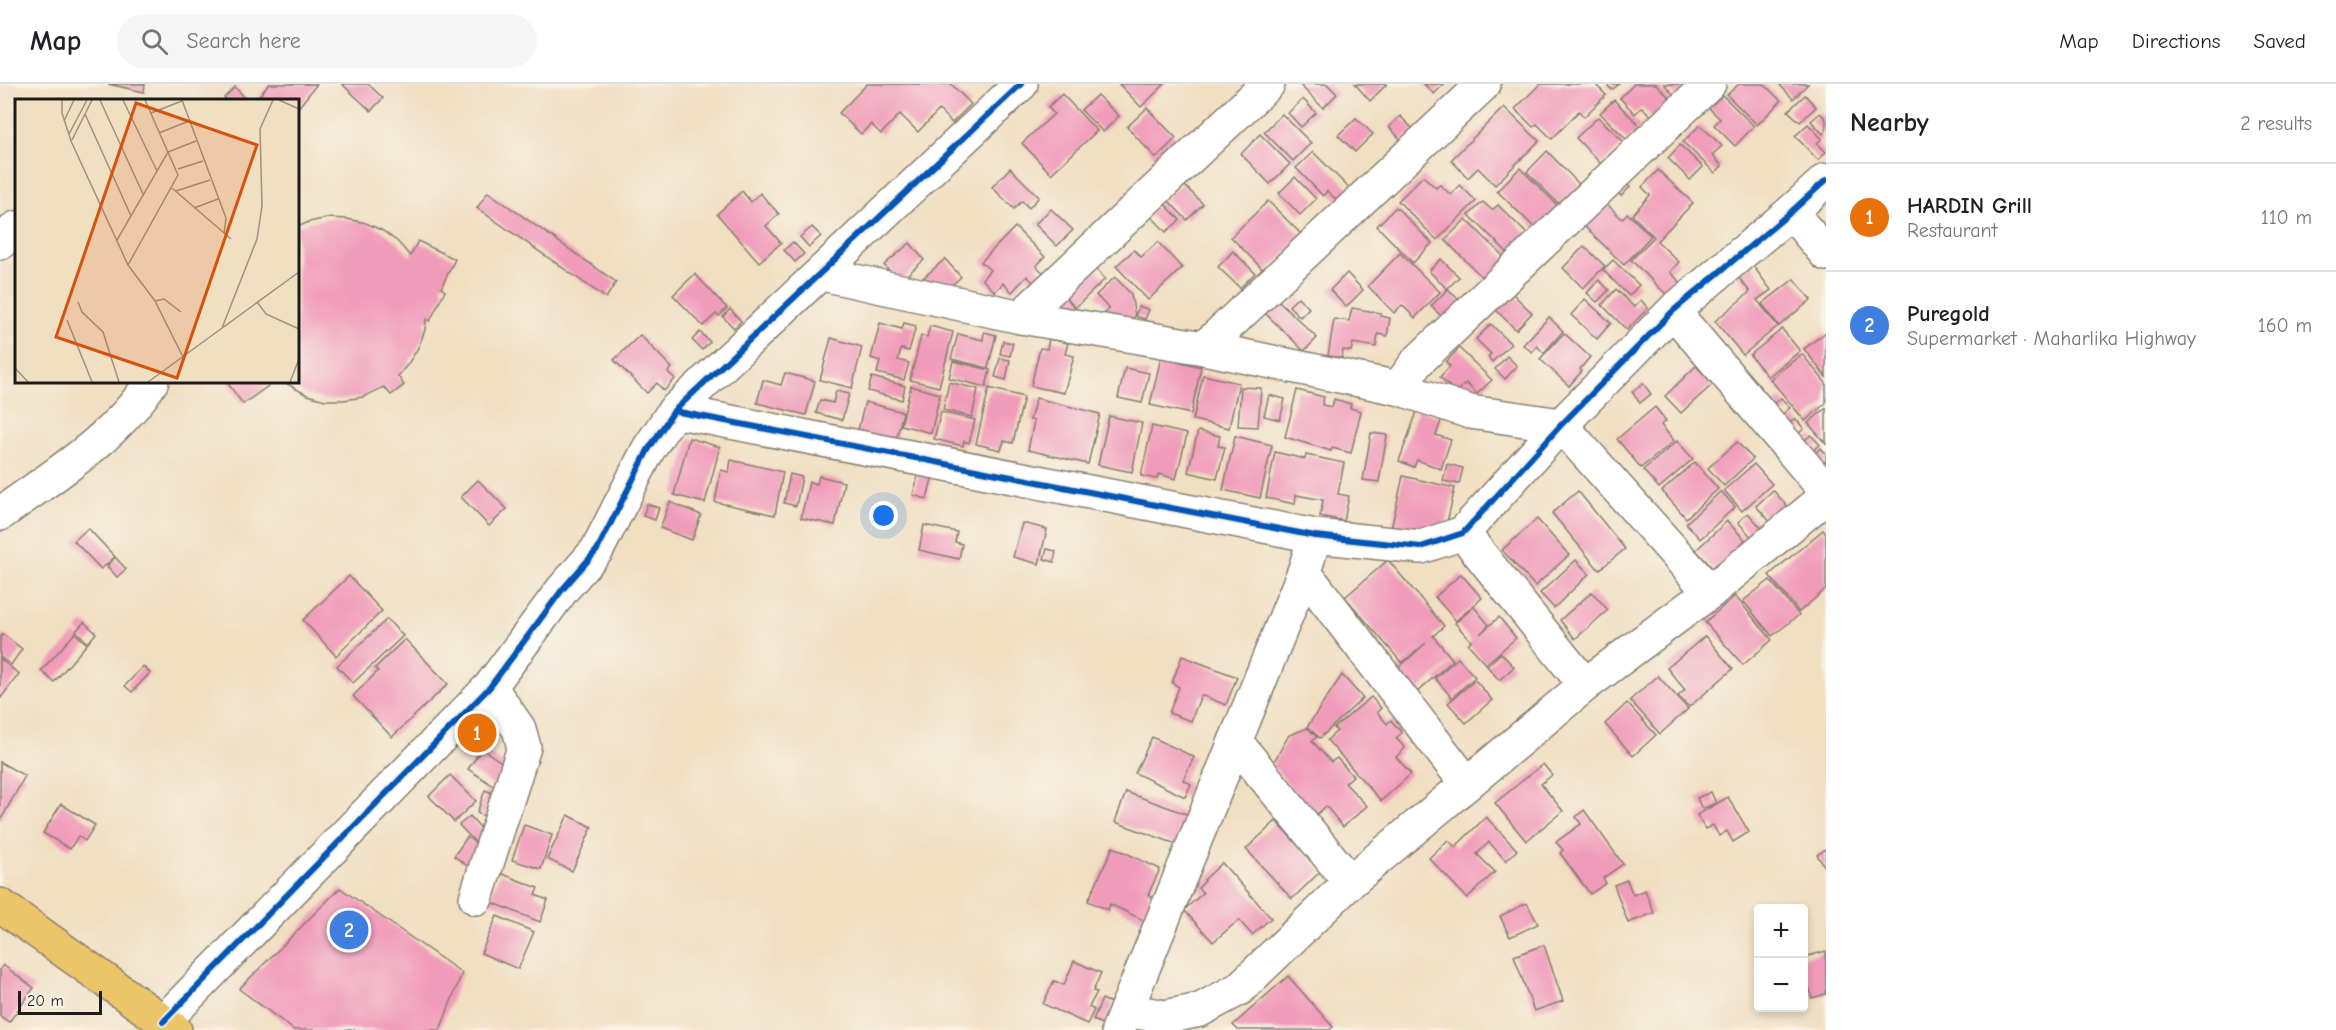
<!DOCTYPE html>
<meta charset="utf-8">
<style>
:root{--surface:#fff;--page:#f6f6f6;--text:#202124;--muted:#757577;--line:#e0e0e0;--accent:#d1495b}
body{margin:0;font-family:"Comic Neue",sans-serif;background:var(--page);color:var(--text)}
.controls{position:absolute;right:18px;bottom:18px;display:grid;overflow:hidden;border-radius:6px;box-shadow:0 3px 9px #0003}
.controls button{width:54px;height:54px;display:grid;place-items:center;padding:0;border:0;border-bottom:2px solid var(--line);background:var(--surface);color:var(--text);font:30px sans-serif}
.scale{position:absolute;left:18px;bottom:15px;width:84px;box-sizing:border-box;padding-left:6px;border:3px solid #1c1c1c;border-top:0;font-size:16px;line-height:21px;white-space:nowrap;color:#1c1c1c;-webkit-text-stroke:4px #f7f3e8;paint-order:stroke}
.you{position:absolute;left:884px;top:432px;width:21px;height:21px;margin:-15px;border:4px solid #fff;border-radius:50%;background:#1a73e8;box-shadow:0 0 0 9px #1a73e833}
.badge{display:grid;place-items:center;width:39px;height:39px;border-radius:50%;background:var(--accent);color:#fff;font-size:20px;font-weight:700}
.pin{position:absolute;translate:-50% -50%;border:3px solid #fff;box-shadow:0 2px 6px #0006}
.list{margin:0;padding:0;list-style:none}
h2{display:flex;justify-content:space-between;align-items:center;height:78px;margin:0;padding:0 24px;font-size:26px}
h2 small{font-size:20px;font-weight:400;color:var(--muted)}
.list li{display:grid;grid-template-columns:39px 1fr auto;gap:18px;align-items:center;box-sizing:border-box;height:108px;padding:0 24px;border-top:2px solid var(--line)}
.list b{display:block;font-size:22px;white-space:nowrap}
.list p{margin:0;font-size:20px;white-space:nowrap;color:var(--muted)}
.list em{font-size:20px;font-style:normal;color:var(--muted)}
.icon{flex:none;width:33px;height:33px;fill:none;stroke:currentColor;stroke-width:2;stroke-linecap:round;stroke-linejoin:round}
.map{position:relative;flex:none;width:1826px;height:946px;overflow:hidden}
header{display:flex;align-items:center;gap:36px;box-sizing:border-box;height:84px;padding:0 30px;background:var(--surface);border-bottom:2px solid var(--line)}
header strong{font-size:28px}
nav{display:flex;gap:33px;margin-inline-start:auto;font-size:21px}
.search{width:420px;height:54px;background:var(--page);display:flex;align-items:center;gap:15px;box-sizing:border-box;padding:0 21px;border-radius:33px;color:var(--muted);font-size:22px}
main{display:flex}
aside{flex:1;background:var(--surface)}
.map>svg:first-child{display:block}
</style>
<header>
<strong>Map</strong>
<div class="search"><svg class="icon" aria-label="search" viewBox="0 0 24 24"><circle cx="10" cy="10" r="6"/><path d="M15 15l6 6"/></svg>Search here</div>
<nav><a>Map</a><a>Directions</a><a>Saved</a></nav>
</header>
<main>
<div class="map">
<svg width="1826" height="946" viewBox="0 0 1826 946">
<rect width="100%" height="100%" fill="#f7f3e8"/>
<filter id="ink" filterUnits="userSpaceOnUse"><feTurbulence type="fractalNoise" baseFrequency=".0167" numOctaves="2"/><feDisplacementMap in="SourceGraphic" scale="12" xChannelSelector="R" yChannelSelector="G"/><feConvolveMatrix kernelMatrix="1 2 1 2 8 2 1 2 1" color-interpolation-filters="sRGB"/></filter>
<filter id="wash" filterUnits="userSpaceOnUse"><feTurbulence type="fractalNoise" baseFrequency=".008" numOctaves="4" result="noise"/><feDisplacementMap in="SourceGraphic" scale="24" xChannelSelector="R" yChannelSelector="G"/><feGaussianBlur stdDeviation="1.35" result="paint"/><feColorMatrix in="noise" values="0 0 0 0 0 0 0 0 0 0 0 0 0 0 0 0 0 1.4 0 .05"/><feComposite in="paint" operator="in"/></filter>
<g filter="url(#wash)">
<rect width="100%" height="100%" fill="#f1dfc2"/>
<g id="blocks">
<!-- building -->
<g fill="#f19bba">
<polygon points="108,0 145,0 144,8"/>
<polygon points="269,0 317,0 297,25 297,16 256,16"/>
<polygon points="342,0 368,0 383,14 371,27"/>
<polygon points="867,0 951,0 971,20 952,39 939,26 918,48 900,30 881,50 871,40 861,50 839,29"/>
<polygon points="1119,0 1165,0 1141,23"/>
<polygon points="1299,0 1327,0 1337,10 1323,24"/>
<polygon points="1355,0 1387,0 1370,17"/>
<polygon points="1424,0 1444,0 1434,10"/>
<polygon points="1540,0 1595,0 1606,11 1584,33 1579,27 1552,55 1537,40 1533,43 1515,25"/>
<polygon points="1606,0 1619,0 1612,6"/>
<polygon points="1634,0 1656,0 1672,16 1654,35 1642,23 1635,30 1620,14"/>
<polygon points="1664,0 1684,0 1687,2 1676,13"/>
<polygon points="1739,0 1764,0 1781,17 1757,41 1727,11"/>
<polygon points="1779,0 1808,0 1793,15"/>
<polygon points="235,3 246,15 245,16 227,16 224,14"/>
<polygon points="1062,10 1097,47 1051,90 1022,59 1054,30 1048,23"/>
<polygon points="1721,10 1754,42 1735,62 1714,41 1720,35 1708,23"/>
<polygon points="1097,11 1119,32 1103,48 1081,26"/>
<polygon points="1805,11 1816,23 1800,38 1788,27"/>
<polygon points="1303,15 1316,29 1301,43 1288,29"/>
<polygon points="1614,16 1641,43 1627,56 1600,29"/>
<polygon points="1504,23 1539,57 1495,101 1478,84 1468,94 1451,76"/>
<polygon points="1147,24 1176,54 1156,74 1127,43"/>
<polygon points="1820,29 1826,35 1826,47 1823,50 1811,37"/>
<polygon points="1282,30 1311,59 1293,77 1264,48"/>
<polygon points="1400,32 1414,46 1402,57 1389,43"/>
<polygon points="1598,33 1624,58 1602,81 1576,54"/>
<polygon points="1356,34 1373,50 1355,68 1338,51"/>
<polygon points="1808,40 1822,55 1817,59 1826,68 1818,76 1795,52"/>
<polygon points="1700,41 1722,62 1712,71 1722,82 1715,89 1683,58"/>
<polygon points="1260,50 1290,80 1270,100 1241,70"/>
<polygon points="1680,61 1703,83 1690,96 1668,74"/>
<polygon points="1547,67 1581,102 1566,127 1527,88"/>
<polygon points="1313,68 1353,108 1341,120 1327,107 1323,112 1296,84"/>
<polygon points="1010,84 1039,113 1029,124 1022,117 1014,125 992,103"/>
<polygon points="1520,84 1559,123 1537,146 1497,107"/>
<polygon points="1658,86 1693,119 1657,157 1679,178 1670,188 1683,201 1670,214 1631,176 1654,153 1632,131 1650,111 1642,103"/>
<polygon points="1423,92 1436,104 1440,101 1451,111 1460,101 1476,117 1437,156 1398,117"/>
<polygon points="1295,93 1316,115 1300,131 1279,109"/>
<polygon points="1622,96 1630,103 1621,112 1614,104"/>
<polygon points="1182,99 1203,120 1187,136 1166,114"/>
<polygon points="742,107 751,118 760,109 779,130 766,142 781,159 759,178 717,130"/>
<polygon points="488,108 616,198 606,214 477,124"/>
<polygon points="1162,117 1180,136 1166,148 1149,130"/>
<polygon points="1268,117 1303,152 1266,189 1231,153"/>
<polygon points="1483,118 1492,126 1498,121 1529,152 1510,171 1469,131"/>
<polygon points="1605,118 1622,135 1627,129 1651,152 1624,181 1583,141"/>
<polygon points="1396,123 1432,159 1413,179 1377,142"/>
<polygon points="1051,125 1073,146 1057,162 1035,140"/>
<polygon points="328,134 347,135 366,139 383,147 398,158 410,172 418,157 455,175 441,204 445,207 430,237 426,235 425,246 418,264 408,280 398,292 404,301 391,311 384,303 363,313 344,316 325,316 307,311 282,297 297,297 297,143 309,138"/>
<polygon points="1466,135 1507,176 1486,197 1445,156"/>
<polygon points="812,143 821,152 809,163 800,153"/>
<polygon points="1015,143 1045,173 1036,182 1045,190 1035,200 1027,192 1012,208 1003,199 995,208 982,195 990,186 981,178"/>
<polygon points="793,158 804,170 795,178 784,166"/>
<polygon points="1158,158 1182,184 1148,216 1116,182 1134,166 1141,173"/>
<polygon points="910,159 924,176 899,198 884,181"/>
<polygon points="1584,162 1605,182 1583,204 1563,184"/>
<polygon points="1233,167 1255,189 1240,204 1218,183"/>
<polygon points="1400,169 1440,208 1415,234 1402,221 1394,229 1368,202"/>
<polygon points="945,175 961,193 938,213 922,195"/>
<polygon points="1441,175 1459,193 1447,205 1429,187"/>
<polygon points="1613,176 1639,201 1629,212 1603,186"/>
<polygon points="1751,179 1771,206 1757,216 1778,242 1743,271 1715,237 1750,208 1736,190"/>
<polygon points="1092,181 1105,195 1075,224 1062,209"/>
<polygon points="1347,189 1363,206 1346,223 1330,206"/>
<polygon points="695,190 727,224 719,232 716,230 703,242 673,211"/>
<polygon points="1115,193 1131,210 1135,232 1121,246 1105,229 1109,225 1096,211"/>
<polygon points="1794,195 1811,216 1779,242 1762,220"/>
<polygon points="1599,196 1609,206 1597,218 1587,209"/>
<polygon points="1448,205 1465,222 1448,239 1431,222"/>
<polygon points="1616,205 1634,223 1641,216 1648,224 1627,246 1602,221"/>
<polygon points="1510,207 1532,229 1516,246 1493,223"/>
<polygon points="1298,213 1309,224 1300,233 1289,222"/>
<polygon points="1585,215 1611,239 1597,255 1571,231"/>
<polygon points="1278,216 1317,254 1304,267 1265,229"/>
<polygon points="1139,222 1149,226 1145,235 1135,232"/>
<polygon points="1352,224 1381,229 1380,232 1390,234 1387,252 1378,250 1376,263 1353,259 1351,267 1343,266 1342,274 1328,272 1334,235 1349,237"/>
<polygon points="730,225 741,237 734,244 723,233"/>
<polygon points="1549,233 1563,247 1544,269 1537,262 1532,268 1523,261"/>
<polygon points="880,239 902,245 904,239 916,242 909,267 901,265 898,276 909,279 904,296 877,289 880,277 871,274"/>
<polygon points="1491,240 1511,260 1492,278 1488,273 1491,270 1476,255"/>
<polygon points="930,242 953,248 939,303 910,296 921,252 927,253"/>
<polygon points="1782,245 1800,267 1768,293 1750,271"/>
<polygon points="700,248 710,258 702,266 692,256"/>
<polygon points="984,248 996,251 988,284 951,275 958,250 983,256"/>
<polygon points="1826,248 1826,293 1804,265"/>
<polygon points="1564,249 1590,273 1580,285 1582,287 1569,302 1540,275"/>
<polygon points="640,251 672,284 668,288 675,295 664,307 657,299 647,309 614,276"/>
<polygon points="831,254 862,263 852,304 820,296"/>
<polygon points="1049,255 1068,259 1065,270 1074,272 1064,309 1031,302 1040,264 1047,265"/>
<polygon points="1003,257 1013,259 1010,272 1000,270"/>
<polygon points="1459,264 1492,296 1477,310 1466,299 1456,309 1440,293 1450,282 1446,278"/>
<polygon points="1802,270 1826,299 1826,319 1805,337 1770,295"/>
<polygon points="1507,272 1517,282 1505,295 1495,285"/>
<polygon points="1161,273 1201,283 1191,330 1150,321"/>
<polygon points="1000,274 1010,276 1006,296 995,293"/>
<polygon points="953,277 990,286 986,303 949,294"/>
<polygon points="1696,282 1713,300 1681,329 1665,312"/>
<polygon points="1125,284 1149,289 1142,319 1118,314"/>
<polygon points="785,289 815,297 806,331 757,319 763,296 781,301"/>
<polygon points="1203,291 1239,299 1229,344 1193,336"/>
<polygon points="872,293 905,302 902,316 868,307"/>
<polygon points="226,297 275,297 243,320"/>
<polygon points="949,298 978,305 972,333 943,326"/>
<polygon points="1643,299 1651,310 1640,319 1632,308"/>
<polygon points="911,302 940,310 931,349 901,341"/>
<polygon points="1241,303 1261,304 1258,343 1238,342"/>
<polygon points="989,304 1024,313 1013,359 1004,357 1001,366 976,360"/>
<polygon points="1297,306 1324,313 1322,321 1332,323 1334,315 1351,320 1350,324 1361,327 1351,369 1332,364 1331,367 1285,353"/>
<polygon points="836,307 849,310 842,336 816,329 820,316 833,319"/>
<polygon points="1269,311 1285,315 1280,336 1264,332"/>
<polygon points="1036,314 1100,330 1088,380 1028,366 1034,337 1030,336"/>
<polygon points="1781,314 1790,324 1779,333 1770,323"/>
<polygon points="865,318 903,328 894,364 856,354"/>
<polygon points="1655,323 1666,337 1661,341 1674,357 1641,384 1617,355"/>
<polygon points="1826,324 1826,360 1808,339"/>
<polygon points="1418,325 1442,334 1436,351 1451,356 1441,385 1417,376 1414,383 1399,377"/>
<polygon points="941,328 975,336 969,359 964,357 963,362 934,355"/>
<polygon points="1109,332 1142,339 1132,388 1098,381"/>
<polygon points="1795,334 1804,345 1792,354 1784,343"/>
<polygon points="1152,342 1187,350 1176,395 1159,390 1157,395 1141,392"/>
<polygon points="1198,347 1220,352 1218,362 1225,363 1217,395 1188,388"/>
<polygon points="1371,349 1387,351 1379,398 1363,396"/>
<polygon points="1811,351 1820,361 1809,370 1800,360"/>
<polygon points="1235,352 1272,361 1260,414 1223,406"/>
<polygon points="689,354 720,363 705,419 674,411"/>
<polygon points="1677,357 1693,375 1659,404 1643,386"/>
<polygon points="1737,358 1753,375 1724,402 1708,384"/>
<polygon points="1821,364 1826,370 1826,377 1818,383 1810,373"/>
<polygon points="1275,368 1305,375 1306,371 1344,379 1338,410 1349,412 1344,437 1320,432 1323,416 1296,411 1295,420 1266,414"/>
<polygon points="731,376 783,388 775,431 715,418 721,386 729,388"/>
<polygon points="1695,378 1718,405 1686,434 1662,407"/>
<polygon points="1447,380 1463,384 1459,400 1443,397"/>
<polygon points="1754,380 1772,400 1742,427 1724,406"/>
<polygon points="919,387 933,391 927,415 913,411"/>
<polygon points="790,390 802,393 796,422 784,419"/>
<polygon points="819,392 844,398 835,441 801,434 809,398 817,400"/>
<polygon points="1403,392 1455,404 1445,447 1428,454 1391,445"/>
<polygon points="478,396 507,425 489,442 461,413"/>
<polygon points="1773,406 1792,428 1775,443 1756,422"/>
<polygon points="1578,407 1625,465 1599,486 1552,429"/>
<polygon points="1721,407 1735,423 1700,455 1686,439"/>
<polygon points="670,418 701,431 692,456 660,444"/>
<polygon points="647,420 659,424 655,436 643,432"/>
<polygon points="1748,429 1765,448 1755,457 1738,438"/>
<polygon points="1537,435 1569,471 1535,502 1502,466"/>
<polygon points="1727,437 1745,456 1714,486 1696,466"/>
<polygon points="1022,439 1047,445 1039,480 1013,473"/>
<polygon points="924,441 957,448 955,458 962,460 959,475 919,466"/>
<polygon points="88,444 115,473 101,485 74,457"/>
<polygon points="1823,446 1826,450 1826,505 1799,528 1769,491"/>
<polygon points="1047,465 1056,467 1054,478 1044,475"/>
<polygon points="115,473 126,485 117,493 107,482"/>
<polygon points="1388,476 1444,542 1433,552 1453,576 1416,609 1396,586 1426,559 1402,579 1345,513"/>
<polygon points="1576,476 1589,490 1554,524 1540,509"/>
<polygon points="1461,490 1482,514 1456,537 1435,513"/>
<polygon points="349,492 382,527 336,572 303,536"/>
<polygon points="1770,496 1799,531 1772,552 1743,517"/>
<polygon points="1592,508 1608,526 1575,555 1560,536"/>
<polygon points="1735,512 1772,556 1743,581 1705,538"/>
<polygon points="1474,523 1489,541 1480,550 1499,533 1516,554 1486,580 1468,560 1471,557 1455,539"/>
<polygon points="387,535 403,552 353,599 337,582"/>
<polygon points="84,538 96,549 88,559 76,547"/>
<polygon points="75,549 87,560 54,598 41,587"/>
<polygon points="3,550 22,565 11,581 0,573 0,554"/>
<polygon points="1705,552 1733,585 1689,623 1678,612 1685,606 1667,584"/>
<polygon points="405,555 448,600 392,653 353,612 378,587 375,584"/>
<polygon points="1501,569 1514,583 1499,596 1487,582"/>
<polygon points="1182,572 1237,593 1226,621 1201,611 1191,637 1169,629 1179,603 1172,599"/>
<polygon points="1458,574 1475,593 1452,614 1435,594"/>
<polygon points="0,575 19,590 0,615"/>
<polygon points="143,582 150,589 132,608 125,602"/>
<polygon points="1342,591 1363,614 1320,654 1307,643"/>
<polygon points="1658,592 1688,625 1660,650 1630,616"/>
<polygon points="1475,596 1492,616 1466,639 1448,619"/>
<polygon points="1371,613 1381,624 1377,628 1387,640 1391,636 1402,649 1396,654 1405,664 1396,673 1411,690 1381,717 1327,656 1337,647 1334,644"/>
<polygon points="1627,619 1656,651 1633,672 1605,640"/>
<polygon points="1308,644 1317,653 1312,657 1331,678 1337,674 1353,692 1345,699 1367,722 1343,743 1326,722 1315,732 1272,681 1289,651"/>
<polygon points="1152,653 1194,673 1183,696 1191,700 1185,713 1135,689"/>
<polygon points="482,665 515,687 501,707 468,685"/>
<polygon points="0,678 25,692 0,737"/>
<polygon points="1543,680 1552,691 1541,700 1563,727 1526,757 1495,719"/>
<polygon points="450,691 476,717 454,738 429,712"/>
<polygon points="485,706 495,710 487,733 477,729"/>
<polygon points="1126,708 1189,731 1179,761 1115,738"/>
<polygon points="1711,708 1716,719 1702,725 1697,714"/>
<polygon points="1728,713 1749,748 1733,758 1727,747 1719,752 1713,741 1705,745 1697,731"/>
<polygon points="61,720 95,741 85,757 78,752 70,765 43,749"/>
<polygon points="1584,726 1623,780 1603,794 1606,799 1590,810 1560,769 1563,766 1556,758 1581,740 1576,733"/>
<polygon points="568,731 592,743 572,787 547,775"/>
<polygon points="470,732 487,751 477,760 459,741"/>
<polygon points="1486,733 1517,766 1506,777 1489,758 1477,770 1495,788 1467,814 1429,774 1448,756 1455,763"/>
<polygon points="1276,737 1321,787 1292,815 1246,765"/>
<polygon points="524,741 552,751 541,785 512,776"/>
<polygon points="467,753 482,764 469,783 454,772"/>
<polygon points="1113,763 1160,785 1148,811 1157,816 1147,838 1110,820 1108,826 1088,817"/>
<polygon points="1826,765 1826,785 1817,771"/>
<polygon points="1222,779 1271,834 1252,851 1239,836 1213,858 1184,826 1203,809 1198,804 1205,797 1204,796"/>
<polygon points="500,789 538,804 535,811 548,816 540,838 489,817"/>
<polygon points="1627,796 1633,811 1645,806 1654,829 1628,839 1614,801"/>
<polygon points="340,804 462,889 440,946 294,946 239,905"/>
<polygon points="1527,819 1538,840 1510,853 1500,832"/>
<polygon points="497,832 534,848 518,885 481,869"/>
<polygon points="1544,861 1563,917 1534,927 1514,872"/>
<polygon points="1826,867 1826,910 1812,914 1804,883 1804,873"/>
<polygon points="1074,877 1101,889 1093,907 1097,908 1089,923 1094,926 1087,940 1043,920 1054,897 1064,901"/>
<polygon points="3,881 34,904 9,938 0,932 0,886"/>
<polygon points="1288,892 1333,943 1329,946 1238,946 1233,941"/>
<polygon points="1102,915 1113,920 1104,941 1093,936"/>
</g>
</g>
</g>
<g filter="url(#ink)">
<use href="#blocks" fill-opacity="0" stroke="#867e6f" stroke-width="1.5"/>
<g fill="none" stroke-linecap="round" stroke-linejoin="round">
<!-- minor casing -->
<g stroke="#867e6f" stroke-width="36">
<g id="minor">
<polyline points="1791,128 1826,170"/>
<polyline points="0,159 16,144"/>
<polyline points="822,190 1021,233 1204,264 1398,304 1470,328 1561,341 1710,508"/>
<polyline points="1673,227 1826,407"/>
<polyline points="1021,233 1268,0"/>
<polyline points="1204,264 1484,0"/>
<polyline points="1398,304 1417,278 1709,0"/>
<polyline points="674,327 1315,452 1421,463 1463,449 1561,341 1673,227 1791,128 1826,96"/>
<path d="M0,430C54,391 116,354 152,297"/>
<polyline points="1463,449 1585,601"/>
<polyline points="1304,488 1467,700"/>
<polyline points="1235,657 1350,798"/>
<polyline points="476,814 524,663 519,645 490,603"/>
<polyline points="1126,926 1165,933 1200,926 1239,905 1350,798 1585,601 1710,508 1826,413"/>
<polyline points="163,938 490,603 562,506 597,466 648,366 674,327 1021,0"/>
<polyline points="1118,946 1304,488 1315,452"/>
</g>
</g>
<!-- highway casing -->
<g stroke="#867e6f" stroke-width="36">
<polyline id="highway" points="0,821 175,946"/>
</g>
<!-- minor -->
<use href="#minor" stroke="#fff" stroke-width="33"/>
<!-- highway -->
<use href="#highway" stroke="#edc569" stroke-width="33"/>
<!-- cycleway casing -->
<g stroke="#f7f3e8" stroke-width="10">
<g id="cycleway">
<polyline points="674,327 1315,452 1421,463 1463,449 1561,341 1673,227 1791,128 1826,96"/>
<polyline points="163,938 490,603 562,506 597,466 648,366 674,327 1021,0"/>
</g>
</g>
<!-- cycleway -->
<use href="#cycleway" stroke="#0057b8" stroke-width="6"/>
</g>
</g>
<!-- overview -->
<g transform="translate(15 15)">
<rect width="284" height="284" fill="#f1dfc2"/>
<path fill="none" stroke="#9c9180" stroke-width="1.5" d="M47,1V14L56,42L113,166L140,202L168,258M85,1L128,95M108,1L142,72M167,1L211,119L209,134M264,1L284,10M136,14L167,2M70,15L116,117M49,22L59,1M144,34L174,22M54,35L72,1M57,41L77,1M163,70L188,62M157,89L216,140M161,92L195,81M179,109L203,100M102,141L153,53L181,42M113,166L163,76L130,1M140,202L149,200L166,213M63,203L67,213L88,233L104,283M242,203L251,215L284,230M52,221L77,283M207,229L242,140L247,107L245,30L258,1M0,269L13,283M133,283L284,173M275,283L284,260"/>
<path fill="#d4530e" fill-opacity="0.15" stroke="#d4530e" stroke-width="3" d="M121,4L242,46L162,279L41,238Z"/>
<rect width="284" height="284" fill="none" stroke="#1c1c1c" stroke-width="3"/>
</g>
</svg>
<div class="controls">
<button>+</button>
<button>−</button>
</div>
<div class="scale">20 m</div>
<div class="you"></div>
<div class="pin badge" style="left:477px;top:649px;background:#e8710a">1</div>
<div class="pin badge" style="left:349px;top:846px;background:#3f7fe0">2</div>
</div>
<aside>
<h2>Nearby<small>2 results</small></h2>
<ul class="list">
<li><span class="badge" style="background:#e8710a">1</span><div><b>HARDIN Grill</b><p>Restaurant</p></div><em>110 m</em></li>
<li><span class="badge" style="background:#3f7fe0">2</span><div><b>Puregold</b><p>Supermarket · Maharlika Highway</p></div><em>160 m</em></li>
</ul>
</aside>
</main>
